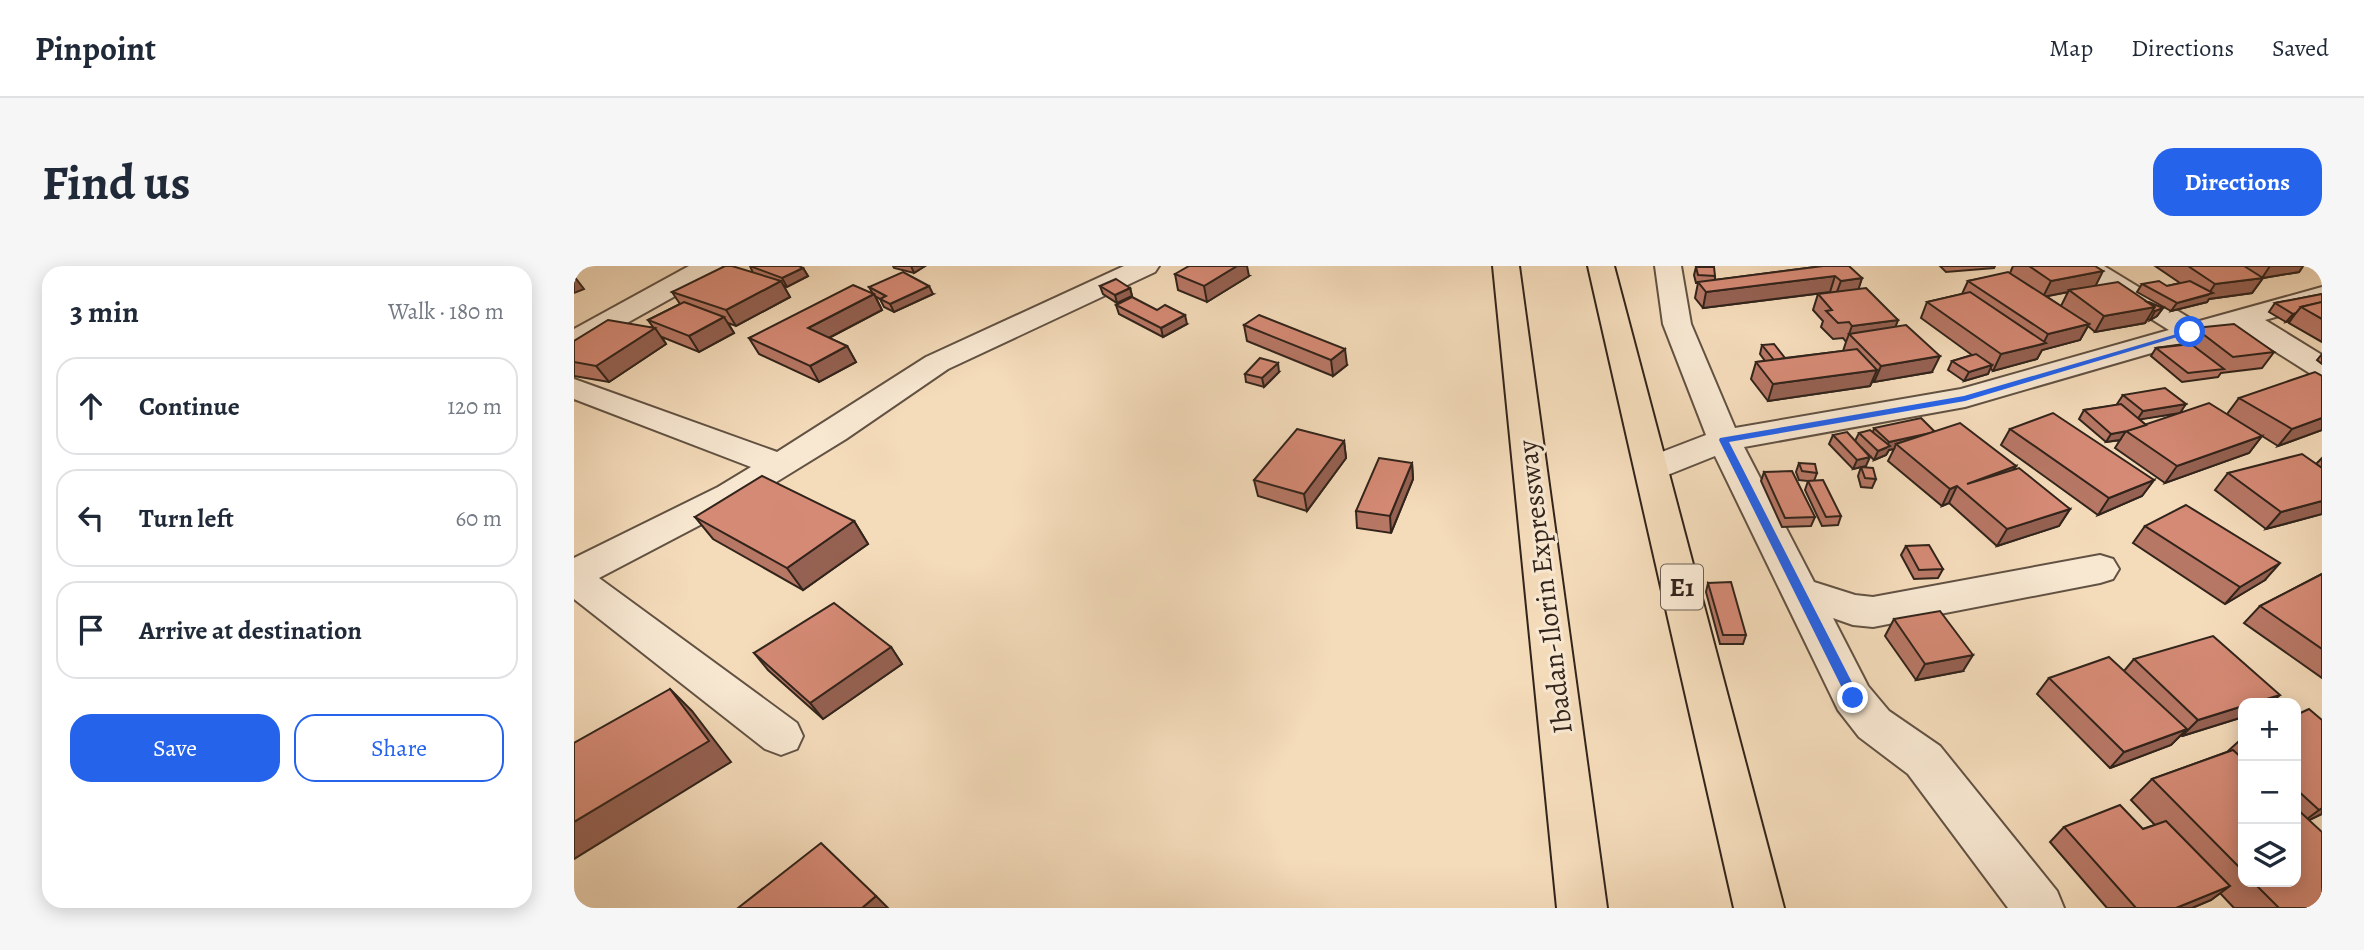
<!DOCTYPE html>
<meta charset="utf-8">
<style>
:root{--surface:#fff;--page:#f6f6f7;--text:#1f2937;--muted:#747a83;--line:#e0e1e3;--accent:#2563eb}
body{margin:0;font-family:Alegreya,serif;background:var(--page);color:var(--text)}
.controls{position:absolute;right:21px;bottom:21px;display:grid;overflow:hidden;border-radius:14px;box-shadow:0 4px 18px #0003}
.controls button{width:63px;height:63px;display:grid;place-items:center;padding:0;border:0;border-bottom:2px solid var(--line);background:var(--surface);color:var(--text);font:35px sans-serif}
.stop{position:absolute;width:21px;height:21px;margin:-16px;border:5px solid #2563eb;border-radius:50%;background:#fff}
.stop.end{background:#2563eb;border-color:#fff;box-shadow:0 2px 7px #0008}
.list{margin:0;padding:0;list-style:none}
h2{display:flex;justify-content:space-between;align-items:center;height:91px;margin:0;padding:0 28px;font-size:30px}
h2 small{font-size:23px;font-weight:400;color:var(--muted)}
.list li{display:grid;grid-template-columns:46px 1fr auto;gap:21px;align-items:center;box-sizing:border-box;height:98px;margin:0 14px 14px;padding:0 14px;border:2px solid var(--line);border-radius:21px}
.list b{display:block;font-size:26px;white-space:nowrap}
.list em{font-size:23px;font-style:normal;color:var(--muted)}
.actions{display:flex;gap:14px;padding:21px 28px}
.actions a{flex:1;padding:16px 0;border:2px solid var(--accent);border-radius:21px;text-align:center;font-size:24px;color:var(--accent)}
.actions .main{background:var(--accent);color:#fff}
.icon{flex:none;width:38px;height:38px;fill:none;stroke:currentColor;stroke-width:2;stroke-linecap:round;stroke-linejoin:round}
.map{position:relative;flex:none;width:1748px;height:642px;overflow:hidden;border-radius:21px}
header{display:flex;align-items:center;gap:42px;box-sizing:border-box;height:98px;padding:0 35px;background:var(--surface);border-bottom:2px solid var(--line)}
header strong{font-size:33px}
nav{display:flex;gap:38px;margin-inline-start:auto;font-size:24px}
.intro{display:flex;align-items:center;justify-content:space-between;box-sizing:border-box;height:168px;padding:0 42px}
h1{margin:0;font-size:49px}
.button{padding:18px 32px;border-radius:21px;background:var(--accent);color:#fff;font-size:24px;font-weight:700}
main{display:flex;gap:42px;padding:0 42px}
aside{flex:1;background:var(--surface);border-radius:21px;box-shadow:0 4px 18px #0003}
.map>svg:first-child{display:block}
</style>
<header>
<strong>Pinpoint</strong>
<nav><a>Map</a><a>Directions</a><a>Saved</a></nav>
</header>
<div class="intro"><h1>Find us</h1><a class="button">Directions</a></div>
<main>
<aside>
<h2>3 min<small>Walk · 180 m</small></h2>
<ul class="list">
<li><svg class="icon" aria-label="ahead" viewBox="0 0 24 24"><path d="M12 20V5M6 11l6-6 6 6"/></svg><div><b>Continue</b></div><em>120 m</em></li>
<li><svg class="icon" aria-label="left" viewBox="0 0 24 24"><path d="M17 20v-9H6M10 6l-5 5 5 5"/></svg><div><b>Turn left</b></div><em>60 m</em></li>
<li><svg class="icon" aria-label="arrive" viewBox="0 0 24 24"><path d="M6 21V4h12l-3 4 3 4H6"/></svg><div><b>Arrive at destination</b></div></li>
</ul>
<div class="actions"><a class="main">Save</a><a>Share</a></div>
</aside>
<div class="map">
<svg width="1748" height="642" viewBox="0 0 1748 642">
<rect width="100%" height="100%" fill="#f4dbba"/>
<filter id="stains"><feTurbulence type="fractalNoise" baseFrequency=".00286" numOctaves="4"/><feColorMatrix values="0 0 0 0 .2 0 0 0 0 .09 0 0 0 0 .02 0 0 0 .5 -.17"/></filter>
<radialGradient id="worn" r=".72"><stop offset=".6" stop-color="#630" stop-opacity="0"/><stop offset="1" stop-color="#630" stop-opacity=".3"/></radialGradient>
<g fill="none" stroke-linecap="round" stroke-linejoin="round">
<!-- street casing -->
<g stroke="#625243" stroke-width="4">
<g id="street">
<polygon points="115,0 148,0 144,6 10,81 0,84 0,63"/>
<polygon points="550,0 585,0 581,6 374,103 272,173 168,237 25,312 223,457 229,470 223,483 207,489 191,483 0,333 0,292 144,221 177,201 0,133 0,113 203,186 352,91"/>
<polygon points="1081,0 1107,0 1117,58 1161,162 1387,123 1595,64 1502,6 1498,0 1530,0 1622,56 1748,21 1748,38 1691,54 1748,89 1748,111 1737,108 1664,62 1391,141 1170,181 1240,316 1281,329 1299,331 1526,289 1539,293 1545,303 1539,313 1526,317 1299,361 1279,359 1259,352 1294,420 1315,445 1366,480 1483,625 1490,642 1434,642 1334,508 1285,471 1264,444 1141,190 1091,210 1079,213 1067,210 1062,202 1067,194 1132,169 1089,58"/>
</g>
</g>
<!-- highway casing -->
<g stroke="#32241b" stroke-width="4">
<g id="highway">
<polygon points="919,0 945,0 1033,642 983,642"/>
<polygon points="1014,0 1040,0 1210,642 1160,642"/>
</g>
</g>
<!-- street -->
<use href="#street" fill="#f8e8d2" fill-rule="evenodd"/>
<!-- highway -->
<use href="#highway" fill="#f4dbba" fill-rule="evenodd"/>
</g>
<!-- wall -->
<g fill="#b77765" stroke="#32241b" stroke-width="2" fill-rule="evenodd">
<polygon points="176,0 229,2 234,10 213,21 209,19 216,31 162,60 154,57 160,67 125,86 88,71 92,78 35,116 0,110 0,75 79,61 74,54 106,38 98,26 179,7"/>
<polygon points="319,0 351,0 340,7 320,2"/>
<polygon points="1249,0 1288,12 1284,23 1324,54 1321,61 1358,106 1300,116 1299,114 1296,120 1194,135 1177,113 1182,96 1191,95 1186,88 1188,79 1211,92 1269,85 1272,76 1269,72 1259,73 1247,61 1249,55 1239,44 1244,28 1257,26 1129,42 1121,32 1124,17 1122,17 1120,9 1122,1 1141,10 1141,14"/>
<polygon points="1366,0 1421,0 1420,2 1372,6"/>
<path d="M1439,0H1521V20L1589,42L1583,50L1576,54L1574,53L1571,57L1521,66L1514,60L1506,74L1468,84L1463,93L1419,105L1416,102L1414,108L1390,115L1374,104L1378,95L1398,89L1347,52L1353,36L1388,28L1394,15L1436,7ZM1494,26L1487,40L1472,30Z"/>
<polygon points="1581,0 1729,0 1725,6 1689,12 1678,27 1635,33 1633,36 1597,45 1563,26 1568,18 1593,20 1606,17"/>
<polygon points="601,8 675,10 633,36 604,24"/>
<polygon points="526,20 556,22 558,30 543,37 529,28"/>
<polygon points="295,21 359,28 320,46 310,41 306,33 301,30 308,44 255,72 273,80 282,96 245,116 185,88 175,72 299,28"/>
<polygon points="1748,28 1748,76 1715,57 1716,55 1712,56 1695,46 1701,37"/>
<polygon points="542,39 613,58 589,71 545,48"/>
<polygon points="670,59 773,99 759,110 673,75"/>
<polygon points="1621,62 1700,86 1688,102 1647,107 1644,111 1608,116 1577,90 1582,82 1610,78"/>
<polygon points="1748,88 1748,98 1743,94"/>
<polygon points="705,106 690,121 672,116 671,108"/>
<polygon points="1549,129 1606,147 1565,153 1572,159 1653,148 1665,132 1748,164 1704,180 1688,170 1675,187 1591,217 1541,182 1546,174 1532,176 1505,153 1510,144 1544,139 1543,138"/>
<polygon points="1300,162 1361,165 1442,200 1439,204 1496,243 1485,260 1423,280 1375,237 1368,240 1314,195 1320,183 1315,184 1312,189 1300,194 1289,183 1292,200 1279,203 1255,178 1259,169 1281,175 1285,167 1299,166"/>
<polygon points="1436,163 1580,214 1568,230 1524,249 1427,179"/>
<polygon points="770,175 772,192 733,245 684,230 680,214"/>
<polygon points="1748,192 1748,248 1692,263 1641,224 1654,207 1742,198"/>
<polygon points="838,197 839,213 817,267 783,262 782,245"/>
<polygon points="1225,197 1243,207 1240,215 1267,250 1264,259 1248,260 1231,224 1234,215 1225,214 1222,206"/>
<polygon points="1287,201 1302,213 1298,222 1287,221 1284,210"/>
<polygon points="1190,206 1241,251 1237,260 1208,261 1187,215"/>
<polygon points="121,251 280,255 294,278 229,324 139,273"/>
<polygon points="1571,260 1691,314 1651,338 1559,277"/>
<polygon points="1332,280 1369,303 1364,312 1340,313 1327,289"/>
<polygon points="1748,308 1748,412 1670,357 1686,340"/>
<polygon points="1134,317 1172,369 1169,378 1146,378 1132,326"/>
<polygon points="1320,353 1389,405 1342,414 1311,370"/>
<polygon points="317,381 328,398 249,453 194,404 180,387"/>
<polygon points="1560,393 1669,437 1669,451 1608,470 1607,469 1597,479 1536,502 1463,428 1475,412 1550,405"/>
<polygon points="1722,449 1748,454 1748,548 1735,554 1748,642 1660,642 1646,627 1637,634 1618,642 1533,642 1476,576 1490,561 1569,563 1581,559 1557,534 1578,513 1653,486 1665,475 1669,473 1669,616 1722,616"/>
</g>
<!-- shaded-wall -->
<g fill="#956152" stroke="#32241b" stroke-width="2">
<polygon points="337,0 351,0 340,7"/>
<polygon points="663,0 673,0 675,10 633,36 630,20"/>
<polygon points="1696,0 1729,0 1725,6 1689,12 1678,27 1635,33 1633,36 1597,45 1603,37 1634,29 1641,18 1688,12"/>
<polygon points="229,2 234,10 213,21 208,12"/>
<polygon points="1529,5 1521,21 1495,24 1494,26 1469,31 1477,15"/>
<polygon points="0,10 10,23 0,27"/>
<polygon points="1261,10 1256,26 1129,42 1132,26"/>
<polygon points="1288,12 1283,28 1261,31 1267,15"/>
<polygon points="207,15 216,31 162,60 152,44"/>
<polygon points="355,20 359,28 320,46 316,38"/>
<polygon points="556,22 558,30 543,37 541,29"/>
<polygon points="300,28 308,44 243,78 234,62"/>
<polygon points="1581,41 1571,57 1521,66 1530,50"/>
<polygon points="1589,42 1583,50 1576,54 1581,45"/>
<polygon points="1722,47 1716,55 1712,56 1719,48"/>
<polygon points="611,49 613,58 589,71 587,62"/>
<polygon points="150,51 160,67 125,86 115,70"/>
<polygon points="1324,54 1318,70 1275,68 1272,76 1278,60"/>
<polygon points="1515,58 1506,74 1468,84 1463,93 1419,105 1427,88 1469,78 1474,68"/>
<polygon points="81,62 92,78 35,116 22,100"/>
<polygon points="273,80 282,96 245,116 236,100"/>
<polygon points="771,83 773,99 759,110 757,94"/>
<polygon points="1366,90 1358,106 1300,116 1307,100"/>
<polygon points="704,97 705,106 690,121 688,112"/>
<polygon points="1418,99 1414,108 1390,115 1395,106"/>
<polygon points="1303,104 1296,120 1194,135 1199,118"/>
<polygon points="1612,138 1606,147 1563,154 1569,145"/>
<polygon points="1748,152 1748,164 1704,180 1718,163"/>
<polygon points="1575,161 1552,165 1546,174 1532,176 1537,168"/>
<polygon points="1361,166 1322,178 1320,183 1315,184 1312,189 1300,194 1304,185 1312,182 1315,176"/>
<polygon points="1688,170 1675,187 1591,217 1603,200"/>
<polygon points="770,175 772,192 733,245 730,228"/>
<polygon points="1296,191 1292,200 1279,203 1283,194"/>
<polygon points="838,197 839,213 817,267 816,250"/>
<polygon points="1442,200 1432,216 1393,218"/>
<polygon points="1580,214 1568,230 1524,249 1535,232"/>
<polygon points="1383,220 1375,237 1368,240 1376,223"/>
<polygon points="1748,235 1748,248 1692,263 1707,246"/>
<polygon points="1496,243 1485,260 1423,280 1433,263"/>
<polygon points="280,255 294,278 229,324 213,302"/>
<polygon points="1706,297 1691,314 1651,338 1666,321"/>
<polygon points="317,381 328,398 249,453 236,437"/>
<polygon points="1399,389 1389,405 1342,414 1351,398"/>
<polygon points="96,423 118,445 157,496 0,593 0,556"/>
<polygon points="1706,429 1697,437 1679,437"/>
<polygon points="1669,440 1669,451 1608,470 1624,454"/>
<polygon points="1613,463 1597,479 1536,502 1550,486"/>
<polygon points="1748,542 1748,548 1725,559 1745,544"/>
<polygon points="1656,620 1637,634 1618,642 1602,642"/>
<polygon points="302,630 314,642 288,642"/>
</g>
<!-- building -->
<g fill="#d58a75" stroke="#32241b" stroke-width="2">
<polygon points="151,0 158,0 207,15 152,44 98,26"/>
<polygon points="176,0 225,0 229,2 208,12"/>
<polygon points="615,0 663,0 630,20 601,8"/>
<polygon points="1249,0 1275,0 1288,12 1267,15 1261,10 1132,26 1124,16"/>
<polygon points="1455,0 1521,0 1529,5 1477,15"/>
<polygon points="1614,0 1670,0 1689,12 1641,18"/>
<polygon points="1122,1 1140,1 1141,10 1124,9"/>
<polygon points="329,6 355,20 316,38 306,33 312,30 295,21"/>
<polygon points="1434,6 1515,58 1474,68 1394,15"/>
<polygon points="542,13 556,22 541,29 526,20"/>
<polygon points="1585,15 1593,20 1616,15 1639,27 1603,37 1568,18"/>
<polygon points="1544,16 1581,41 1530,50 1495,24"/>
<polygon points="279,19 300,28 234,62 273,80 236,100 175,72"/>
<polygon points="1292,22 1324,54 1278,60 1275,56 1264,57 1252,45 1258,44 1244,28"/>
<polygon points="1396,26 1472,77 1427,88 1353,36"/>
<polygon points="1748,28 1748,36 1727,41 1722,47 1719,48 1701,37"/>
<polygon points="558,31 583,44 591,39 611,49 587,62 542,39"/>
<polygon points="110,36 150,51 115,70 74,54"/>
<polygon points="1573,36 1575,36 1589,42 1581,45 1579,44 1581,41"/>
<polygon points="1748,36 1748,53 1727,41"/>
<polygon points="685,49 771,83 757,94 670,59"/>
<polygon points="34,54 81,62 22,100 0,96 0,75"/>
<polygon points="1660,58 1700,86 1659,91 1621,62"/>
<polygon points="1332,59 1366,90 1307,100 1275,68"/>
<polygon points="1200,78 1211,92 1200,94 1188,79"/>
<polygon points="1617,78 1650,103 1614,107 1582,82"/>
<polygon points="1283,83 1303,104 1199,118 1182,96"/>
<polygon points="1402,88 1418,99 1395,106 1378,95"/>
<polygon points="686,92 704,97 688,112 671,108"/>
<polygon points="1741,106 1748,110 1748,152 1718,163 1665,132"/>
<polygon points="1591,122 1612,138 1569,145 1549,129"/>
<polygon points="1635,137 1688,170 1603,200 1552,165"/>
<polygon points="1547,138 1572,159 1553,165 1537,168 1510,144"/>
<polygon points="1479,147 1580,214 1535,232 1436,163"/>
<polygon points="1347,152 1361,166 1315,176 1300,162"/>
<polygon points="1386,157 1442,200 1393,218 1445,202 1496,243 1433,263 1383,220 1376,223 1322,178"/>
<polygon points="723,163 770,175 730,228 680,214"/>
<polygon points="1296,164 1316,180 1304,185 1285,167"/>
<polygon points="1273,166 1296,191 1283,194 1259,169"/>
<polygon points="1728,188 1748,202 1748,235 1707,246 1654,207"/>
<polygon points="805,192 838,197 816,250 782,245"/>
<polygon points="1225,197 1241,198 1243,207 1228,205"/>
<polygon points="1287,201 1299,202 1302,213 1291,212"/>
<polygon points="1218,205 1241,251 1211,252 1190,206"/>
<polygon points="188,210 280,255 213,302 121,251"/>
<polygon points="1249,214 1267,250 1252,251 1234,215"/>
<polygon points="1612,239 1706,297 1666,321 1571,260"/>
<polygon points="1355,279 1369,303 1345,304 1332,280"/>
<polygon points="1748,308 1748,383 1686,340"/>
<polygon points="1157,316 1172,369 1149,369 1134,317"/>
<polygon points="260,337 317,381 236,437 180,387"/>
<polygon points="1366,345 1399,389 1351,398 1320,353"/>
<polygon points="1639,370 1706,429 1679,437 1669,437 1669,440 1624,454 1560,393"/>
<polygon points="1535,391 1613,463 1550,486 1475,412"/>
<polygon points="96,423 135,475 0,556 0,477"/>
<polygon points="1735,443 1748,454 1748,542 1745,544 1722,523 1722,449"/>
<polygon points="1659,484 1669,493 1669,605 1578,513"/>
<polygon points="1546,539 1569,563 1592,555 1656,620 1602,642 1562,642 1490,561"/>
<polygon points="1722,542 1748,566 1748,642 1705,642 1679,616 1722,616"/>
<polygon points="247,577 302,630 288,642 164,642"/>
</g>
<!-- route -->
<polygon fill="#2563eb" points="1613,65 1620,66 1391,135 1155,176 1286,432 1284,436 1275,436 1145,174 1146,172 1390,130"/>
<g text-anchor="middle" stroke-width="6" stroke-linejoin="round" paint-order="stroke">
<!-- shield labels -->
<rect fill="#f8e8d2" stroke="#6d5f52" stroke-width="2" x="1087" y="298.5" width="42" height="45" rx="5"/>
<g font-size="26" font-weight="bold" fill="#32241b">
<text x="1108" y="330">E1</text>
</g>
<!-- street labels -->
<g font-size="28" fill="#32241b" stroke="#f8e8d2">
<text transform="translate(970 321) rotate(-97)" y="10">Ibadan-Ilorin Expressway</text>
</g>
</g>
<rect width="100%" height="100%" filter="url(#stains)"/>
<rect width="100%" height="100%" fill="url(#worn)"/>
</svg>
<div class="controls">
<button>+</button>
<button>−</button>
<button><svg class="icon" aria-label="layers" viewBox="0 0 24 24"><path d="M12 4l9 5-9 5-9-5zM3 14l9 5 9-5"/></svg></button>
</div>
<div class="stop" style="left:1616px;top:66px"></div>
<div class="stop end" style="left:1279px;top:432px"></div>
</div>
</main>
